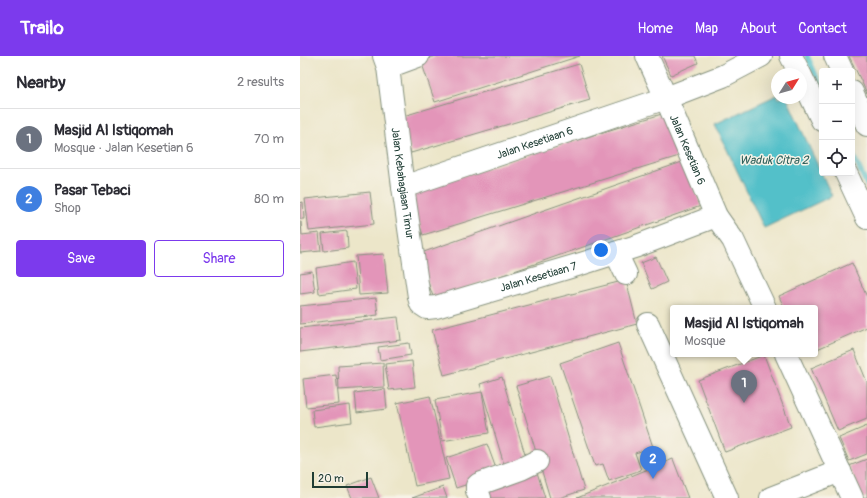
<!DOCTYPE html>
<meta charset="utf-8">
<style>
:root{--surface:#fff;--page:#f7f7f7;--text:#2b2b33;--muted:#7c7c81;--line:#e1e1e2;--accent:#7c3aed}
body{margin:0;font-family:Pangolin,sans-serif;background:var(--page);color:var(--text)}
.controls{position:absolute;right:12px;top:12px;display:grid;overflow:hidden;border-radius:4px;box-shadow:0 4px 16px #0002}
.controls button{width:36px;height:36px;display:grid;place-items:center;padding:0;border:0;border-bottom:1px solid var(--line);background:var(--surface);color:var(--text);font:20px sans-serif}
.compass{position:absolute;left:471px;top:12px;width:36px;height:36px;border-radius:50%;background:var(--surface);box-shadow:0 4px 16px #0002;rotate:53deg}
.scale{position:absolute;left:12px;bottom:10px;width:56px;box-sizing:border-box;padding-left:4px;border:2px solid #1f3d34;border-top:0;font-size:11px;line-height:14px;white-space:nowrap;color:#1f3d34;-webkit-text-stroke:3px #f7f3e8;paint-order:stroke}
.you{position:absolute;left:301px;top:194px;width:14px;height:14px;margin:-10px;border:3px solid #fff;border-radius:50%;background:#1a73e8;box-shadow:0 0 0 6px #1a73e833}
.badge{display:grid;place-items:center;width:26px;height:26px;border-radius:50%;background:var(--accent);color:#fff;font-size:13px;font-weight:700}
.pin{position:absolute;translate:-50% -33px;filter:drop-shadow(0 1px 2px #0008)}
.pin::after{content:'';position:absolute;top:21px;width:14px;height:12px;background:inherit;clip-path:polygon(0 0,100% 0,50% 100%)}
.popup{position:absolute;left:370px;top:249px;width:148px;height:52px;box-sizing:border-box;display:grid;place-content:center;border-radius:4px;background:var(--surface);filter:drop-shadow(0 1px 3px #0005);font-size:13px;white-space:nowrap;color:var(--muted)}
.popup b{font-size:15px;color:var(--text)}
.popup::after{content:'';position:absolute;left:50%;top:100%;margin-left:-8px;border:8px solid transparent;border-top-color:var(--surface)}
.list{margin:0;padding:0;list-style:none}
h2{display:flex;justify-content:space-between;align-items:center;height:52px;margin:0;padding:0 16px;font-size:17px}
h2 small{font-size:13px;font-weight:400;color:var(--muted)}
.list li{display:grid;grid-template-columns:26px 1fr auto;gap:12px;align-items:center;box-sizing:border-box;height:60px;padding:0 16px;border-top:1px solid var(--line)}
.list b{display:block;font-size:15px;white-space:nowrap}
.list p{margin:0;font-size:13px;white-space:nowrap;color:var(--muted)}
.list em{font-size:13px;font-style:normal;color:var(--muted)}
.actions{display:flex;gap:8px;padding:12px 16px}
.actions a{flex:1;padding:9px 0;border:1px solid var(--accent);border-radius:4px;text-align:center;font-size:14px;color:var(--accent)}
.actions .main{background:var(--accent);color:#fff}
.icon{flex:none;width:22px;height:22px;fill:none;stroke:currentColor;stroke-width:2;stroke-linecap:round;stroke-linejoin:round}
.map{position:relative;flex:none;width:567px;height:442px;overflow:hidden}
header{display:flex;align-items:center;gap:24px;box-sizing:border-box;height:56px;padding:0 20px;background:var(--accent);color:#fff}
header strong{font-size:19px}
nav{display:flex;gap:22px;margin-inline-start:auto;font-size:14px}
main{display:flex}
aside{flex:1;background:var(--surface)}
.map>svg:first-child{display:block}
</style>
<header>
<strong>Trailo</strong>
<nav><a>Home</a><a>Map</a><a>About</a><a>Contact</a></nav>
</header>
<main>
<aside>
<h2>Nearby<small>2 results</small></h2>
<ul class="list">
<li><span class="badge" style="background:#6b7280">1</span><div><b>Masjid Al Istiqomah</b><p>Mosque · Jalan Kesetian 6</p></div><em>70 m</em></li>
<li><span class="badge" style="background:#3f7fe0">2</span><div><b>Pasar Tebaci</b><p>Shop</p></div><em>80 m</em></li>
</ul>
<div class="actions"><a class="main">Save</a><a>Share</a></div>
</aside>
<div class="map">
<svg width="567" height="442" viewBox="0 0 567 442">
<rect width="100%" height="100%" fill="#f7f3e8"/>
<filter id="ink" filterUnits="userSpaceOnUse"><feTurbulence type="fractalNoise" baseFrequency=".025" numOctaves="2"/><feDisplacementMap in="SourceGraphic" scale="8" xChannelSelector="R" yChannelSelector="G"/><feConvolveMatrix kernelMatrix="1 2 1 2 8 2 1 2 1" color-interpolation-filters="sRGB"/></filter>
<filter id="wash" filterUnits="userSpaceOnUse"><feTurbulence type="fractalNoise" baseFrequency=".012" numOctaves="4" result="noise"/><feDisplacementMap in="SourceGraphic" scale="16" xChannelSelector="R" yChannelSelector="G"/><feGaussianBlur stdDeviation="0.9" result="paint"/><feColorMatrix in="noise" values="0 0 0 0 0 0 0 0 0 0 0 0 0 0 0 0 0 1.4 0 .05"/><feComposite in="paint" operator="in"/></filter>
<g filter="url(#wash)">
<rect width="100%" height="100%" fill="#ece6c9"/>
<!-- water -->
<polygon fill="#52c0c9" stroke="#387e7e" points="477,39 477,42 487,42 532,140 464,172 415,68"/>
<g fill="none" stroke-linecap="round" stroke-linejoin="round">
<!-- stream -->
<g stroke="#52c0c9" stroke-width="5.5">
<polyline points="507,0 522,33"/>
<polyline points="552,97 567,129"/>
</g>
</g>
<g id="blocks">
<!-- building -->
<g fill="#e395b9">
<polygon points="136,0 280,0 135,46 121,5"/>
<polygon points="362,0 395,0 398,7 371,19"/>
<polygon points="549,0 567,0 567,38 565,33"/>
<polygon points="279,8 290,44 111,97 100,61"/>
<polygon points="365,57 379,100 123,179 109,136"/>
<polygon points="385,105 401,150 134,243 118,198"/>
<polygon points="70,136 74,168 9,175 5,143"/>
<polygon points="3,146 4,163 0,163 0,147"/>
<polygon points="0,166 1,166 2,179 19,177 21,195 0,197"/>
<polygon points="47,175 48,192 24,195 22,178"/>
<polygon points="84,198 88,237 59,239 56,200"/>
<polygon points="356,201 367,226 352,233 341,207"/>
<polygon points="53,206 56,233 19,238 16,212"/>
<polygon points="552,207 567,241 567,271 515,294 515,252 484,252 479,240"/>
<polygon points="12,215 15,236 0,238 0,217"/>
<polygon points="326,224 337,268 144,319 132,274"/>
<polygon points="76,242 78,259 0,268 0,250"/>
<polygon points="98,261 101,284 0,296 0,272"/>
<polygon points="109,287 111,299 80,304 78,291"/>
<polygon points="318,287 353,391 335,397 341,414 309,425 303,408 295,410 260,307"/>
<polygon points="554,294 567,326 567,363 538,375 511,312"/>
<polygon points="464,299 491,371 425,396 398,324"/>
<polygon points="112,305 115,331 89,334 85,308"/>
<polygon points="83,307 84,331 39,334 38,310"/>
<polygon points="36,319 39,348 6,351 3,323"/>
<polygon points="250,320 284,434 259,442 250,442 216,330"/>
<polygon points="202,321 226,402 206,415 180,328"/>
<polygon points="85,333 87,353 57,357 55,337"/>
<polygon points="182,336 189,377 142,385 135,344"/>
<polygon points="130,340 149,423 115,430 97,347"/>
<polygon points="50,349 52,366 14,371 12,354"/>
<polygon points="567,370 567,398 549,405 539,382"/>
<polygon points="187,388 198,418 156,432 146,402"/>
<polygon points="373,403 388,442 277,442"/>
<polygon points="567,403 567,441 563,442 549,410"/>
<polygon points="236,413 245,442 187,442 183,429"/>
<polygon points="71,421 79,442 52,442 47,430"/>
<polygon points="143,431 147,442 112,442"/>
</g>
</g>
</g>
<g filter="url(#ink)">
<use href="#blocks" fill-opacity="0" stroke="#86927e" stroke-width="1"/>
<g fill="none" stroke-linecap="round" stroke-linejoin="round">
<!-- minor casing -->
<g stroke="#86927e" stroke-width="24">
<g id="minor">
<path id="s1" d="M84,0L88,11L103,131L119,241L121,248L127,252L136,251L284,207L337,190L416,160"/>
<path id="s2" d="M347,0L366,42L416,160L433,184L465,252"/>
<polyline points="491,0 500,18"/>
<polyline points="535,0 542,15"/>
<polyline points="88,11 118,0"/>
<polyline points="501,20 522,64"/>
<polyline points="552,36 567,69"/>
<polyline points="546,117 567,162"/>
<path id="s3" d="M103,131L366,42L423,20L461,0"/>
<polyline points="316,197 326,218"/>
<polyline points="348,268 427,442"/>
<polyline points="486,298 552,442"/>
<polyline points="180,442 177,435 177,430 179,428 221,413 237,405"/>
<polyline points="471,442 540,415"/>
</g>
</g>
<!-- minor -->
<use href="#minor" stroke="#fff" stroke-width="22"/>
</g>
</g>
<g text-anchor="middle" stroke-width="3" stroke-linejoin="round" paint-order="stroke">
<!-- street labels -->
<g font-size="11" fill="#1f3d34" stroke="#f7f3e8">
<text dy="4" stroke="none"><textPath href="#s3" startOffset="139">Jalan Kesetiaan 6</textPath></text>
<text dy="4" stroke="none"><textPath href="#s2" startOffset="102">Jalan Kesetian 6</textPath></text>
<text dy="4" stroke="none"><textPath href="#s1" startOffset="129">Jalan Kebahagiaan Timur</textPath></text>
<text dy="4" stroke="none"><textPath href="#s1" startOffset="374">Jalan Kesetiaan 7</textPath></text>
</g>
<!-- water labels -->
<g font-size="12" font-style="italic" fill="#2c5e59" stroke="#f7f3e8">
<text x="474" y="108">Waduk Citra 2</text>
</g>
</g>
</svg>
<div class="controls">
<button>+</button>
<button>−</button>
<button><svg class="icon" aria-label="locate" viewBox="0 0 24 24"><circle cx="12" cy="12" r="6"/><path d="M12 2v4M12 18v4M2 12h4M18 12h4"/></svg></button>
</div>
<svg class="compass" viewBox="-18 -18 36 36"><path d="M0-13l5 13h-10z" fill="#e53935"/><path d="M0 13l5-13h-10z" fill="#7c7c81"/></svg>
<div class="scale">20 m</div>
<div class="you"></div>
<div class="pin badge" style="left:444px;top:347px;background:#6b7280">1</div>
<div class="popup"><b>Masjid Al Istiqomah</b>Mosque</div>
<div class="pin badge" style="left:353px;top:423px;background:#3f7fe0">2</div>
</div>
</main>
